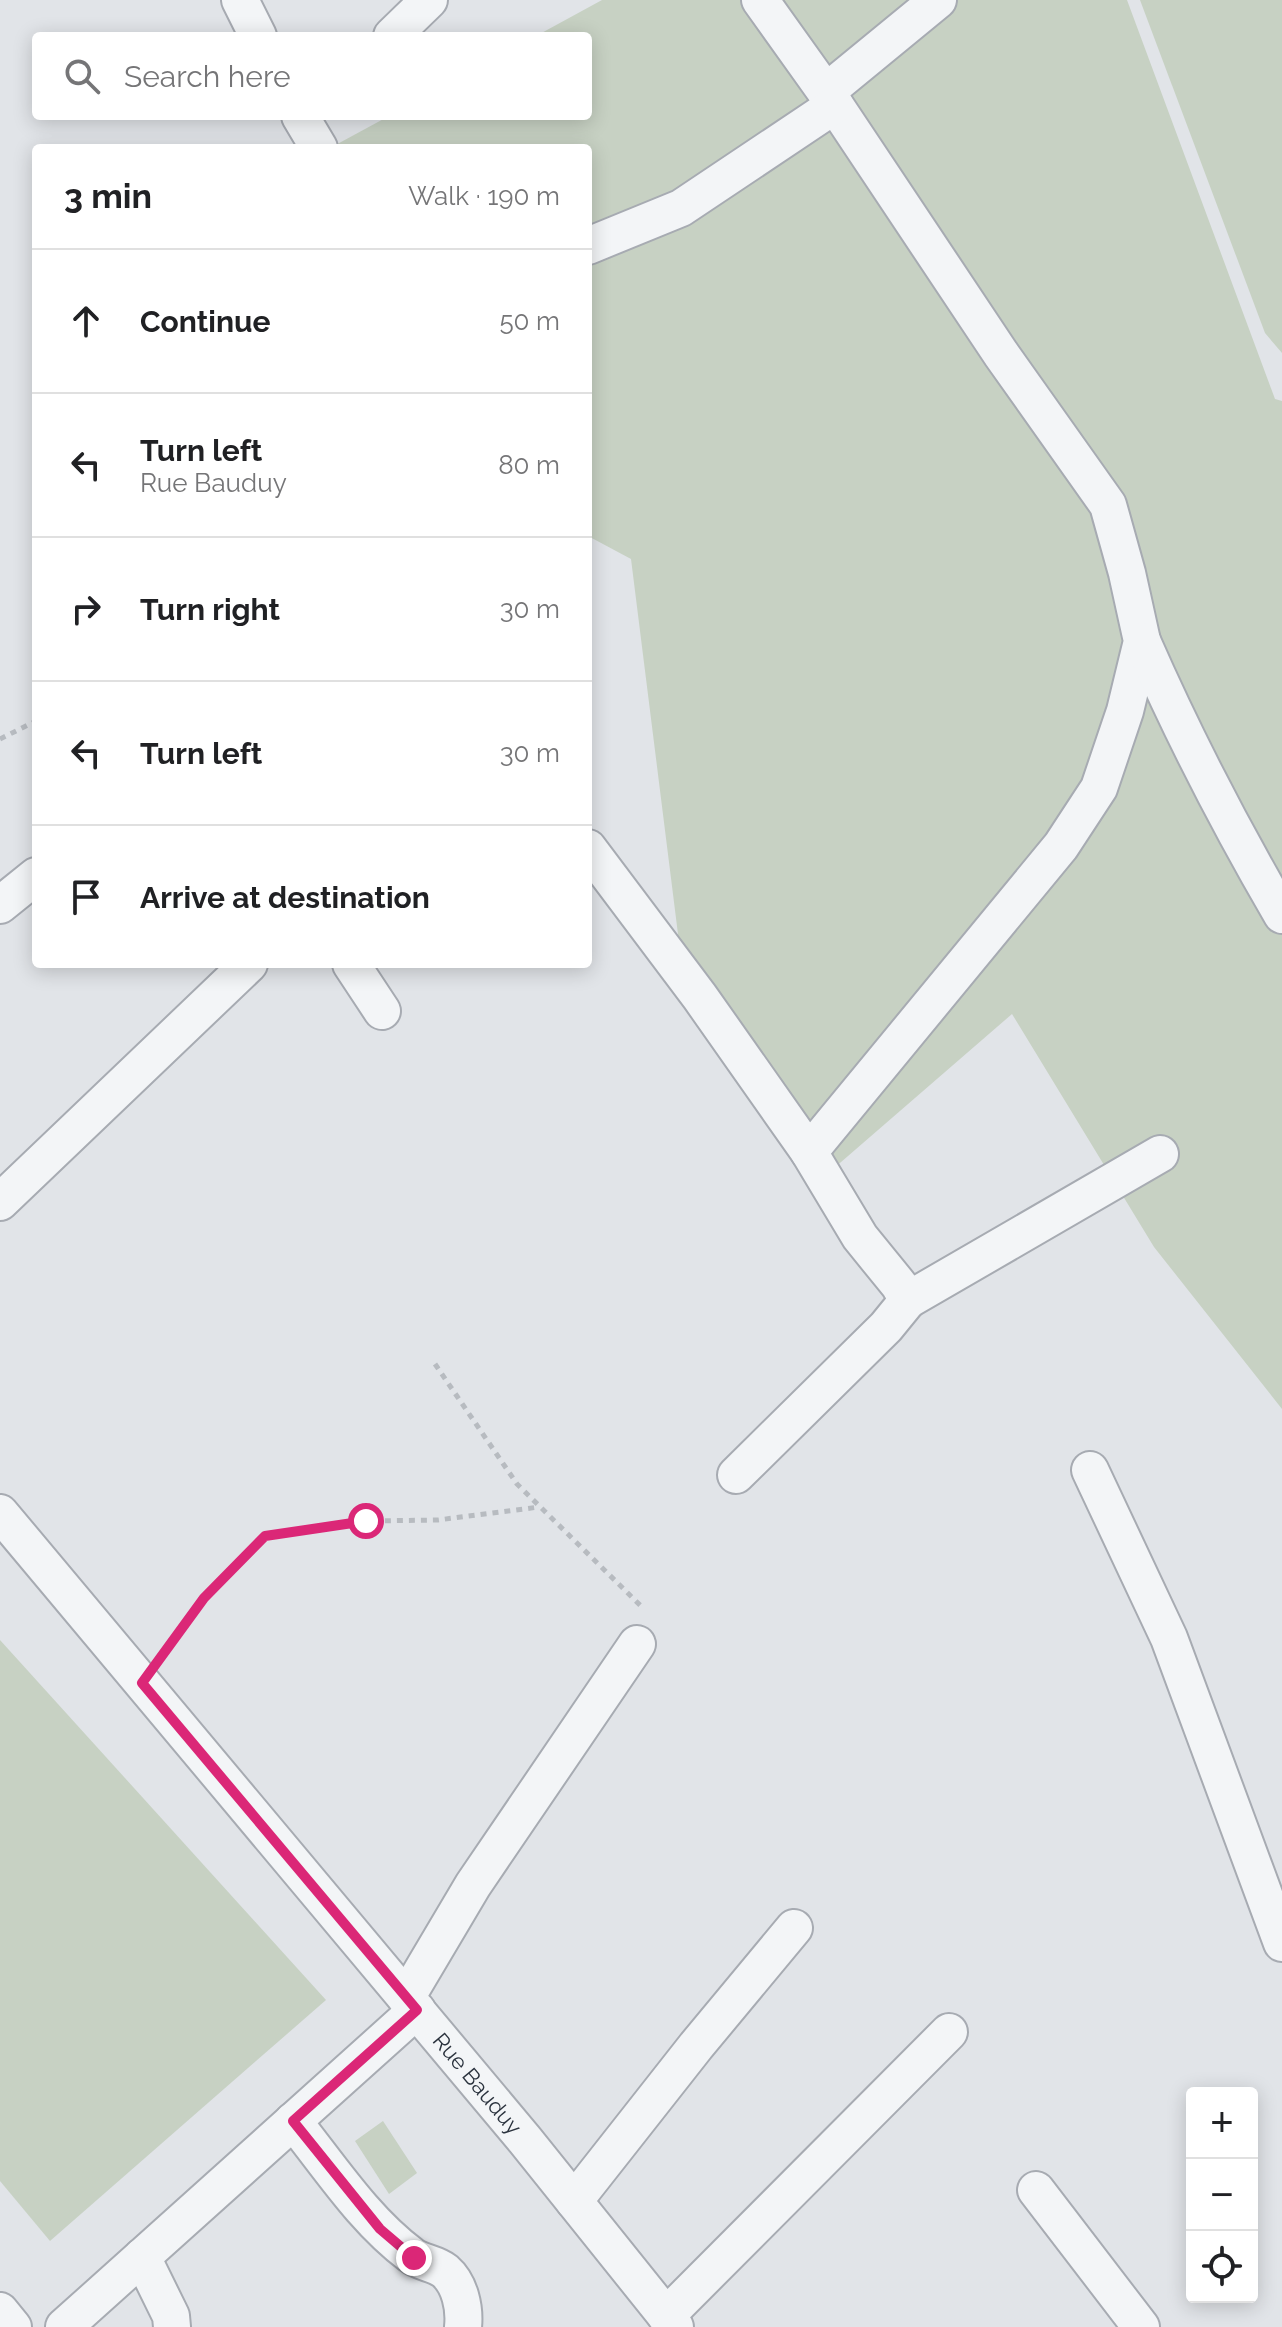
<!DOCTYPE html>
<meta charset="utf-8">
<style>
:root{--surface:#fff;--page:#f6f6f6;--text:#202124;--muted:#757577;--line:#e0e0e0}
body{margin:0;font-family:Raleway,sans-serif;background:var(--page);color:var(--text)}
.controls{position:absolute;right:24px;bottom:24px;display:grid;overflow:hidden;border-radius:8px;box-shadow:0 4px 20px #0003}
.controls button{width:72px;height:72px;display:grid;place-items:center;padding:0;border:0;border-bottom:2px solid var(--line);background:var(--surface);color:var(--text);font:40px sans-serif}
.stop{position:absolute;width:24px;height:24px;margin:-18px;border:6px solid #db2777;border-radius:50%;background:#fff}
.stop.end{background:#db2777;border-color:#fff;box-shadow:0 2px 8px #0008}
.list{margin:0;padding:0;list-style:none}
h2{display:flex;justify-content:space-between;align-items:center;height:104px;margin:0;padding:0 32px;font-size:34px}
h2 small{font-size:26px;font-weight:400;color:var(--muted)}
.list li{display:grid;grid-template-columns:52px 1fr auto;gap:24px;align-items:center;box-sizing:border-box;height:144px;padding:0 32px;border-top:2px solid var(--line)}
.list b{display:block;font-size:30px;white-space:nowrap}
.list p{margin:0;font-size:26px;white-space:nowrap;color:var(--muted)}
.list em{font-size:26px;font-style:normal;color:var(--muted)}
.icon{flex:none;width:44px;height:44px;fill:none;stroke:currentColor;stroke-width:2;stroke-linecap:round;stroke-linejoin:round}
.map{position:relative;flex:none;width:1282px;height:2327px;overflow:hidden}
.search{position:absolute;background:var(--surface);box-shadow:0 4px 20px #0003;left:32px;top:32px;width:560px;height:88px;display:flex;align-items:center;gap:20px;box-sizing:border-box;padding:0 28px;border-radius:8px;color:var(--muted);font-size:30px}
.panel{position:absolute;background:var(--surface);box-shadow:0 4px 20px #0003;left:32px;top:144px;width:560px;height:824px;border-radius:8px}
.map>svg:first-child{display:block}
</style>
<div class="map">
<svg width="1282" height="2327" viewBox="0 0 1282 2327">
<rect width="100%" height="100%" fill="#e1e4e8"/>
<!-- green -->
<g fill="#c7d1c3">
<polygon points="602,0 1127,0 1275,399 1282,401 1282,1409 1154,1247 1012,1014 833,1169 682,966 631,559 588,536 588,148 330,148 389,116 588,116 588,36 536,36"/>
<polygon points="1140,0 1282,0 1282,353 1265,333"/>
<polygon points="0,1640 326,2000 50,2241 0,2181"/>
<polygon points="383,2121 417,2173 389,2194 355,2141"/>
</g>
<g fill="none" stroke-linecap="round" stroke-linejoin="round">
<!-- minor casing -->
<g stroke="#a7abb2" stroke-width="40">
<g id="minor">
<polyline points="240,0 258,36"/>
<polyline points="760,0 835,105 1001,354 1108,505 1127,573 1142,641 1125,711 1099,788 1061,846 809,1152"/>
<polyline points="392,36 429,0"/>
<polyline points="826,92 938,0"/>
<polyline points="300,116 319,148"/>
<polyline points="588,246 681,208 835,105"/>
<path d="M1142,641C1184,737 1229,824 1282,915"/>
<polyline points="588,848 700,997 809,1152 860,1237 899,1285 908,1300 886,1327 736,1475"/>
<polyline points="0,905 36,876"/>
<polyline points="351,964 382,1011"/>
<polyline points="0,1202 249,964"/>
<polyline points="908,1300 1160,1154"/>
<polyline points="1090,1470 1169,1638 1282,1943"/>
<path id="s1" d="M0,1513L525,2140L675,2327"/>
<polyline points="406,1998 473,1885 637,1644"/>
<path d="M293,2121C330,2167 364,2220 411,2255C421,2263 435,2263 445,2271C460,2284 465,2308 463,2327"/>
<polyline points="1036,2190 1141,2327"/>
<polyline points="574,2201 696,2046 794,1928"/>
<polyline points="142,2257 171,2316 172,2327"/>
<polyline points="0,2311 13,2327"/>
<polyline points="666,2316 949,2032"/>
<polyline points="64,2327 417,2010"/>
</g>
</g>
<!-- path -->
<g stroke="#b7bbc0" stroke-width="5" stroke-dasharray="6 6" stroke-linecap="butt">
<polyline points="0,739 36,721"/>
<polyline points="435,1364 517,1484 644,1609"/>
<polyline points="164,1653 204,1598 265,1536 366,1521 438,1520 539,1507"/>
</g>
<!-- minor -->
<use href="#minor" stroke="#f3f5f7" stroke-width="36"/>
</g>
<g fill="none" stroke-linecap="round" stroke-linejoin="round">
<!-- route -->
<polyline stroke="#db2777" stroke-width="10" points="366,1521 265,1536 204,1598 142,1683 417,2010 293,2121 380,2229 414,2258"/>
</g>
<g text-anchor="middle" stroke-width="8" stroke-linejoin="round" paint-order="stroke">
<!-- street labels -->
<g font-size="22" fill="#2b333e" stroke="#f0f3f6">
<text dy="8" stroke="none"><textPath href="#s1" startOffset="744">Rue Bauduy</textPath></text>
</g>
</g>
</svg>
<div class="controls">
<button>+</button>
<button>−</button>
<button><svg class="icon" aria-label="locate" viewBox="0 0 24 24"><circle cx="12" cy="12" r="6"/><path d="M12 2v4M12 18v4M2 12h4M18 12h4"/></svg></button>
</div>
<div class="stop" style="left:366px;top:1521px"></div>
<div class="stop end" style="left:414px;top:2258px"></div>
<div class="search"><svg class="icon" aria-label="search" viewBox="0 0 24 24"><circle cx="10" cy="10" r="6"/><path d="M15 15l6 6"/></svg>Search here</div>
<section class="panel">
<h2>3 min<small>Walk · 190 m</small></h2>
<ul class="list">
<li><svg class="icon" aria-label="ahead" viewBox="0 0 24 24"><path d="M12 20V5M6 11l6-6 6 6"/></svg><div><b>Continue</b></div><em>50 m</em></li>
<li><svg class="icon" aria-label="left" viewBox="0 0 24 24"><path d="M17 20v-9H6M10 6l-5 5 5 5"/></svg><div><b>Turn left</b><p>Rue Bauduy</p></div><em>80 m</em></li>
<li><svg class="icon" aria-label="right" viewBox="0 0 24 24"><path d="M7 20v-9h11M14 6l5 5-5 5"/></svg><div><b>Turn right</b></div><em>30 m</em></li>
<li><svg class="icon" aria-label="left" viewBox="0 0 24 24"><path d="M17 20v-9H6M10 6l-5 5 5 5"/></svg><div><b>Turn left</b></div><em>30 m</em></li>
<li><svg class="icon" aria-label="arrive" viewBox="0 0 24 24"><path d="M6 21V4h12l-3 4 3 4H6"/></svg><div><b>Arrive at destination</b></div></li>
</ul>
</section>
</div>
